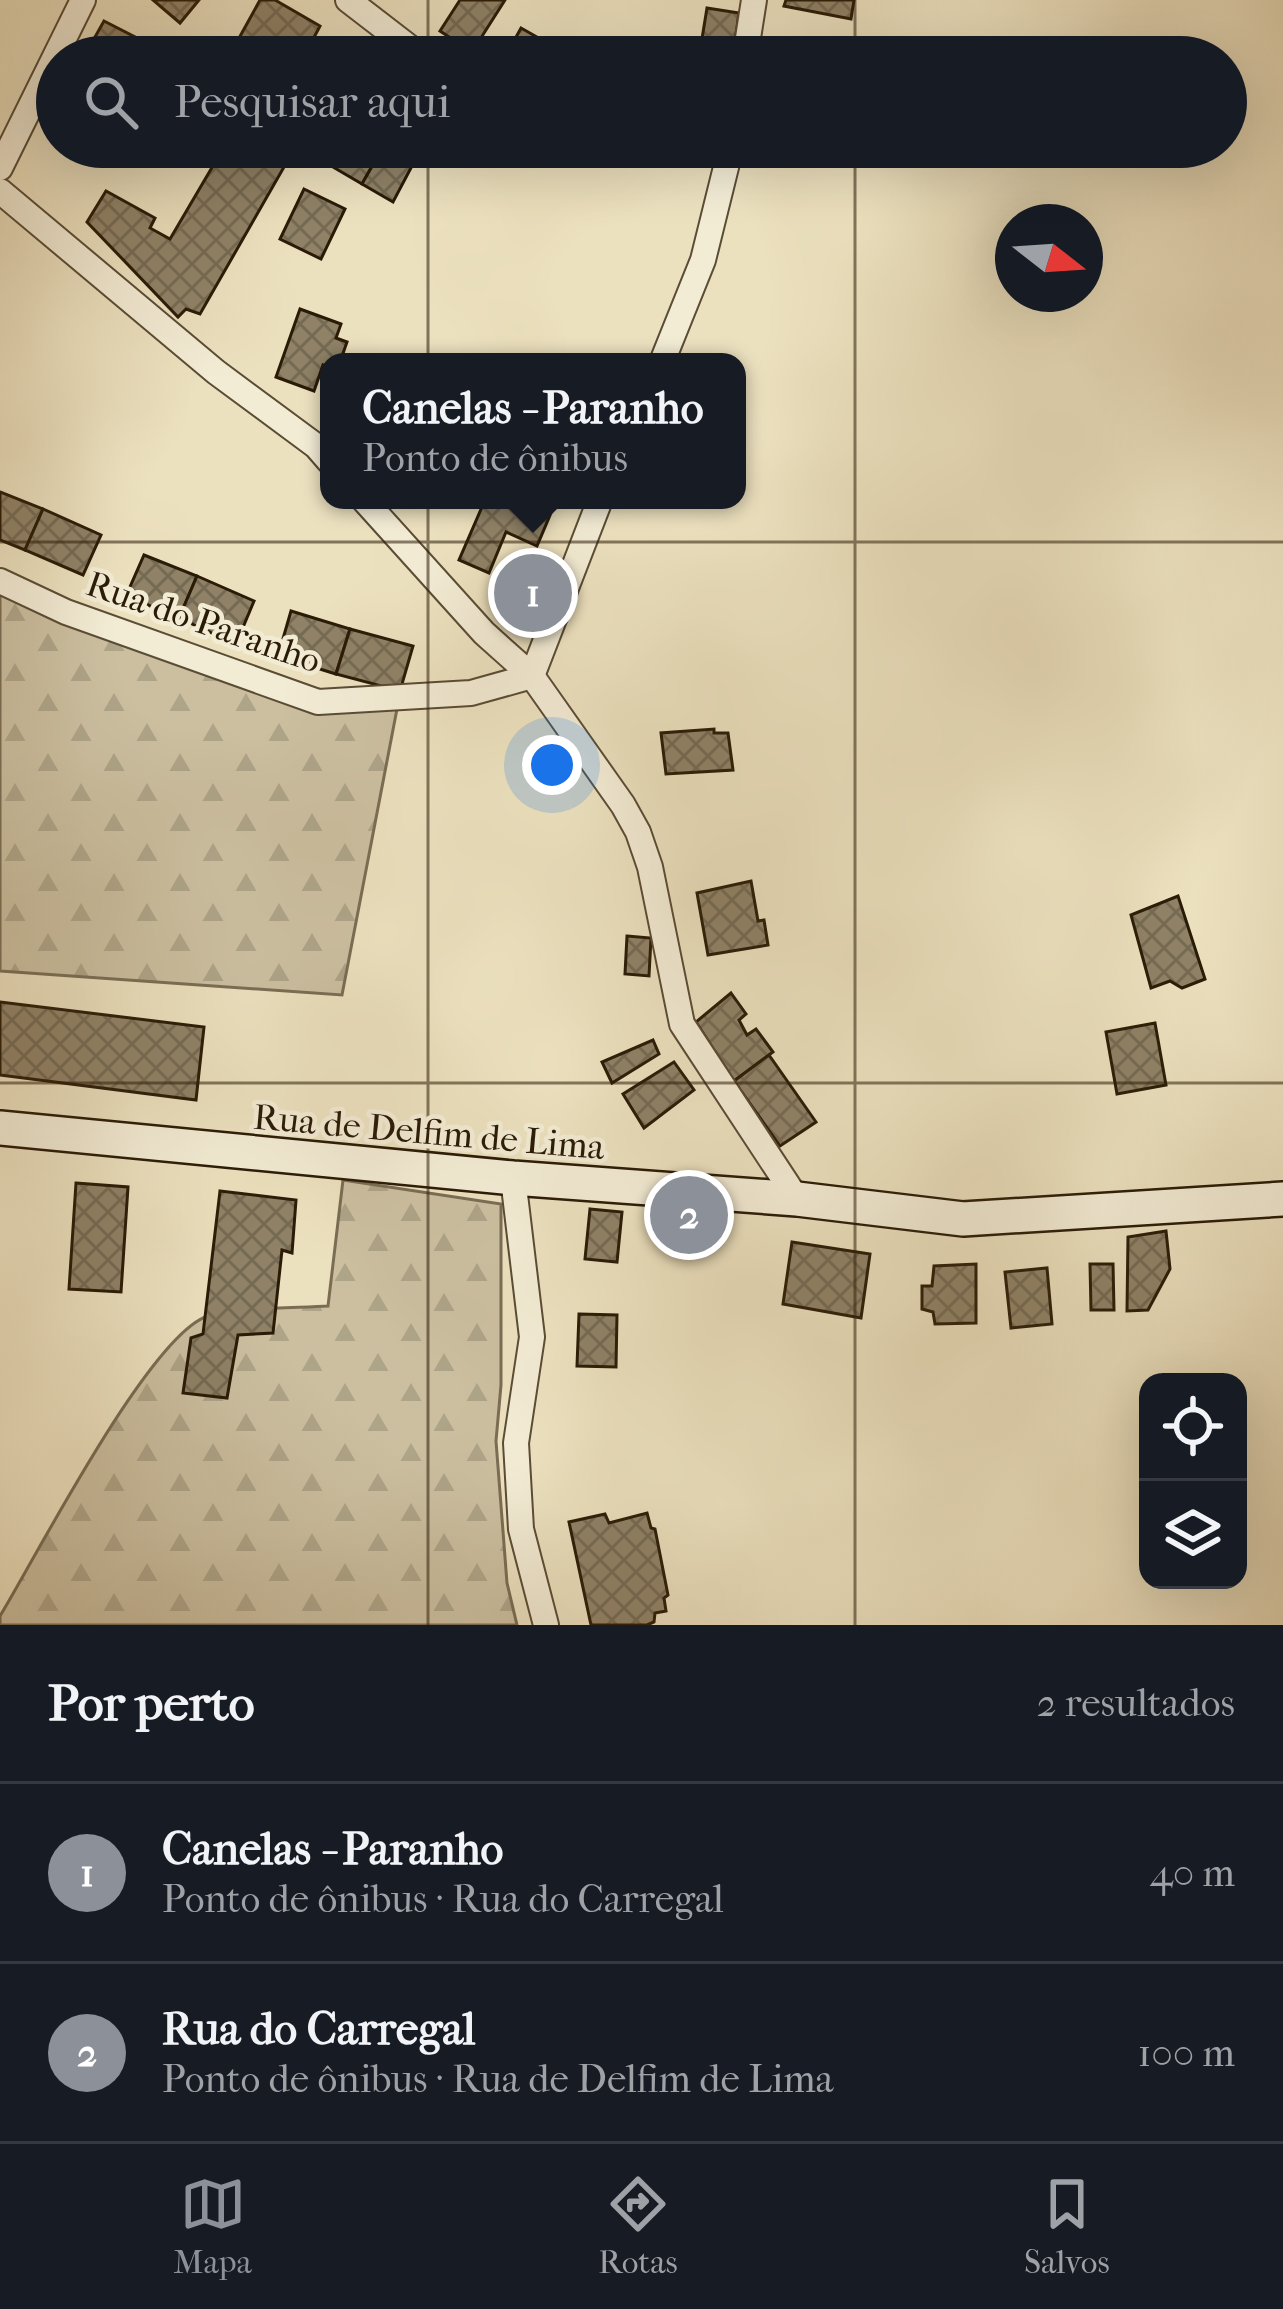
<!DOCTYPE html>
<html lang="pt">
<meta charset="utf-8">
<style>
:root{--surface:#171b24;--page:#242831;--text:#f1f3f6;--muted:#9ea1a6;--line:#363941;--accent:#8c9099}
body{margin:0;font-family:"IM FELL French Canon",serif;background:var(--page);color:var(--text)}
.controls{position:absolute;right:36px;bottom:36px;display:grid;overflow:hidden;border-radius:24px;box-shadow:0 12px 48px #0002}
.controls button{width:108px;height:108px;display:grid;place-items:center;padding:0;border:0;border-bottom:3px solid var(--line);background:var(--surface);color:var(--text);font:60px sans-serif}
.compass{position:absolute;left:995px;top:204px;width:108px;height:108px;border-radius:50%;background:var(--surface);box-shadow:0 12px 48px #0002;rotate:107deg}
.you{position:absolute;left:552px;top:765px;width:42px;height:42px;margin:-30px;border:9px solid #fff;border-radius:50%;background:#1a73e8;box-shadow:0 0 0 18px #1a73e833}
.badge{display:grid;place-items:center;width:78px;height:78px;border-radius:50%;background:var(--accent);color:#fff;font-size:39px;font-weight:700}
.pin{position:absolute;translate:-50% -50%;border:6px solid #fff;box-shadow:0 3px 12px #0006}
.popup{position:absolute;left:320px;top:353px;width:426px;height:156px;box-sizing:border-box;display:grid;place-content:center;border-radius:24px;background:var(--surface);filter:drop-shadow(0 3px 9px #0005);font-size:39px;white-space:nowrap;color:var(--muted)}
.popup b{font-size:45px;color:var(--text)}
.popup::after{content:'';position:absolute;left:50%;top:100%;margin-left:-24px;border:24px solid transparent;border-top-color:var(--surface)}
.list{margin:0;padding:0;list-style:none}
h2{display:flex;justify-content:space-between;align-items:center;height:156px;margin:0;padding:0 48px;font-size:51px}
h2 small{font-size:39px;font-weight:400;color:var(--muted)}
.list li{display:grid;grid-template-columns:78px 1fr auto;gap:36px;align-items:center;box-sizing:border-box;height:180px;padding:0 48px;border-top:3px solid var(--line)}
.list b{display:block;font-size:45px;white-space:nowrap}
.list p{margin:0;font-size:39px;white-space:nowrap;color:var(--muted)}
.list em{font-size:39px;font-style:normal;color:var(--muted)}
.icon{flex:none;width:66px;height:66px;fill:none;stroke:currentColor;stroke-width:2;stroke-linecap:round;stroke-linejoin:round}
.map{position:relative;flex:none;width:1283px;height:1625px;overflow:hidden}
.search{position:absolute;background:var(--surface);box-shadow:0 12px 48px #0002;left:36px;right:36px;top:36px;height:132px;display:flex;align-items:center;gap:30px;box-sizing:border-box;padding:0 42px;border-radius:66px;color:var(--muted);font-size:45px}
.sheet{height:516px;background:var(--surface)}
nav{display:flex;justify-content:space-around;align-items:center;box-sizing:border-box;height:168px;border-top:3px solid var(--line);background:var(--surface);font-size:33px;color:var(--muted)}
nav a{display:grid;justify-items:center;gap:6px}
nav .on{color:var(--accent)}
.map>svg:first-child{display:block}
</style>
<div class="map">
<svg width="1283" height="1625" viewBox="0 0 1283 1625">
<defs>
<pattern id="forest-firs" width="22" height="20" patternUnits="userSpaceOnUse" patternTransform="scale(3)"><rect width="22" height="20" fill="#cbbfa0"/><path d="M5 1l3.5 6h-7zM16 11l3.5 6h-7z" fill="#aea488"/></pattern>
<pattern id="building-cross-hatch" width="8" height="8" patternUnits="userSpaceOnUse" patternTransform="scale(3)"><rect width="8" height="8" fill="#8f8267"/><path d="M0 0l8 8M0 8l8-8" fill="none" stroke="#756a53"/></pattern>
</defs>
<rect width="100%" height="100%" fill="#ece1bf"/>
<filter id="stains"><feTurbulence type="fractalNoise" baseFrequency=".00167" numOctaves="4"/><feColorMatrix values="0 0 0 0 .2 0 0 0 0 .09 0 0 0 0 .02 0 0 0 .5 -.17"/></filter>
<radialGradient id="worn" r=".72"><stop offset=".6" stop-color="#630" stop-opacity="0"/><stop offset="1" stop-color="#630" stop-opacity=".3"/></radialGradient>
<!-- forest -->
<g fill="url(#forest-firs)" stroke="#7a6d54" stroke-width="3">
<polygon points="0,573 239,674 397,709 342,995 0,971"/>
<path d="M343,1180L501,1204V1385L496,1441L507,1583L517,1625H0V1616C36,1557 150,1334 208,1316C233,1308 299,1308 328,1306Z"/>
</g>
<!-- building -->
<g fill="url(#building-cross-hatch)" stroke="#2a1b07" stroke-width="3">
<polygon points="153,0 199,0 180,23"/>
<polygon points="260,0 275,0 320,26 311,43 336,57 268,57 238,40"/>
<polygon points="460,0 505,0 472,52 440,31"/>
<polygon points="786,0 854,0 851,19 784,6"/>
<polygon points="707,8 739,13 733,57 699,57"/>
<polygon points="104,21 137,38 128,57 94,57 86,53"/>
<polygon points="521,28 558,49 553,57 505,57"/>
<polygon points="224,147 241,147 284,167 200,314 186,309 178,317 87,222 106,191 155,218 150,228 170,239"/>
<polygon points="241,147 277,147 268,162"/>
<polygon points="345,147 383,147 362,184 333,167"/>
<polygon points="383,147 422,147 393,202 362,184"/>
<polygon points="304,189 345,209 321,259 280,239"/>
<polygon points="300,309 341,324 336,338 347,342 340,362 329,362 329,367 323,365 314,391 276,377"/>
<polygon points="0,492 43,509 25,550 0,540"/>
<polygon points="485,500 556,501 537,546 506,532 489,573 459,560"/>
<polygon points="43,509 101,535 83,575 25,550"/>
<polygon points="144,555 197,576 179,618 126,596"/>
<polygon points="197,576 254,601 236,644 179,618"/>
<polygon points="291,611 350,629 336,674 278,656"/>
<polygon points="350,629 413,646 400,691 336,674"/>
<polygon points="714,729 714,733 728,733 733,770 666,774 661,733"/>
<polygon points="751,881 758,921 764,920 768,945 708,955 697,893"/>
<polygon points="1178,896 1205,979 1182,988 1170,981 1151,988 1131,915"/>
<polygon points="627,936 651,938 649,976 625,974"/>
<polygon points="731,993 746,1014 739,1020 747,1035 756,1029 773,1052 734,1081 696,1022"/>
<polygon points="0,1002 204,1027 196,1100 0,1075"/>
<polygon points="1155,1023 1166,1085 1117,1094 1106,1032"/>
<polygon points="653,1040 659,1054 612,1083 602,1062"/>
<polygon points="769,1055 816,1122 780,1146 734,1081"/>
<polygon points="674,1062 694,1090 644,1128 623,1094"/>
<polygon points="76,1183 128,1187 121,1292 69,1289"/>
<polygon points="220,1191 296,1200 292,1253 282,1250 273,1333 238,1335 227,1398 183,1393 191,1338 203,1334"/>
<polygon points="590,1209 622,1212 617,1262 585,1259"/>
<polygon points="1166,1231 1170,1269 1148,1310 1127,1311 1128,1237"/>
<polygon points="792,1242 870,1254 861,1318 783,1304"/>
<polygon points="976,1264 976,1323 935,1324 933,1312 922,1309 922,1286 932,1286 934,1266"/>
<polygon points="1090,1264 1113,1264 1114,1310 1091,1310"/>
<polygon points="1047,1268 1052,1324 1011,1328 1005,1272"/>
<polygon points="579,1314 617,1315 616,1367 577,1366"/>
<polygon points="647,1513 651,1528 655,1529 668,1595 664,1598 666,1611 655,1613 654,1622 647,1625 591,1625 569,1522 605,1514 609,1523"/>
</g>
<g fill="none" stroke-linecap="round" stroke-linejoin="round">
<!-- minor casing -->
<g stroke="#5a4c35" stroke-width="28">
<g id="minor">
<polyline points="348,0 422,57"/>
<polyline points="745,57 754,0"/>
<polyline points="0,168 83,0"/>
<polyline points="0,191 216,372 316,446 329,461"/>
<polyline points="662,362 703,260 731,147"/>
<polyline points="364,500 484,633 532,676 623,805 638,832 650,867 682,1024 797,1199"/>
<polyline points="0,581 66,612 318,702 471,693 532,676"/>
<polyline points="532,676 600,500"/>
<polyline points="513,1178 532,1337 516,1443 521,1529 546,1625"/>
</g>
</g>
<!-- secondary casing -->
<g stroke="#2a1b07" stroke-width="38">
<polyline id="secondary" points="0,1128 513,1178 797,1199 963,1219 1283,1199"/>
</g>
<!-- minor -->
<use href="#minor" stroke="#f3ecd5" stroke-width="24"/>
<!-- secondary -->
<use href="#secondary" stroke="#f3ecd5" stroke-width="33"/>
</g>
<!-- grid -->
<path fill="none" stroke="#2a1b07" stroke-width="3" stroke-opacity="0.55" d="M428,0V57M855,0V57M428,147V1625M855,147V1625M0,542H1283M0,1083H1283"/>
<g text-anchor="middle" stroke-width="9" stroke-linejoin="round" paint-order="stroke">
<!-- street labels -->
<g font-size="36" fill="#2a1b07" stroke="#f3ecd5">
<text transform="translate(204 621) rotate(19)" y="13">Rua do Paranho</text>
<text transform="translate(429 1131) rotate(5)" y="13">Rua de Delfim de Lima</text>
</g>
</g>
<rect width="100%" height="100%" filter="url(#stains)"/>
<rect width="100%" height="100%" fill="url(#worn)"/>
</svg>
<div class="controls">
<button><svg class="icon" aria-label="locate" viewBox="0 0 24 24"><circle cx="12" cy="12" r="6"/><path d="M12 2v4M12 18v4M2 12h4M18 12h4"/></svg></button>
<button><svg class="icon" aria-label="layers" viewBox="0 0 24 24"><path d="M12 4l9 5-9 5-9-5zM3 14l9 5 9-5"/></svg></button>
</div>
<svg class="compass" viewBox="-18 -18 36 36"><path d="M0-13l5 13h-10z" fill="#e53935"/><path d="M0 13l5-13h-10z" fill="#9ea1a6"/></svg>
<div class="you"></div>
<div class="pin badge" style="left:533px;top:593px">1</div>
<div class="popup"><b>Canelas - Paranho</b>Ponto de ônibus</div>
<div class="pin badge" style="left:689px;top:1215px">2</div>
<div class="search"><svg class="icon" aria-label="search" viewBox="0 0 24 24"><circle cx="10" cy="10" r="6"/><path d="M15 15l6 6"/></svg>Pesquisar aqui</div>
</div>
<section class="sheet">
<h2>Por perto<small>2 resultados</small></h2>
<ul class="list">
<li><span class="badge">1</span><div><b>Canelas - Paranho</b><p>Ponto de ônibus · Rua do Carregal</p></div><em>40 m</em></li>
<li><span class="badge">2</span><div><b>Rua do Carregal</b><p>Ponto de ônibus · Rua de Delfim de Lima</p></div><em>100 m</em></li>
</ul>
</section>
<nav>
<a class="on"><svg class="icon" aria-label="map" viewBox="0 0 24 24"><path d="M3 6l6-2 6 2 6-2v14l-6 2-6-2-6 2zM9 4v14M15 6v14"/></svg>Mapa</a>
<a><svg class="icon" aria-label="directions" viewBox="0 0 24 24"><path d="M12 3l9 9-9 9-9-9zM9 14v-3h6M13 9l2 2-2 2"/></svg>Rotas</a>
<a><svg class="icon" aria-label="saved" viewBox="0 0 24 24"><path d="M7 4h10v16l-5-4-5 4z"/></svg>Salvos</a>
</nav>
